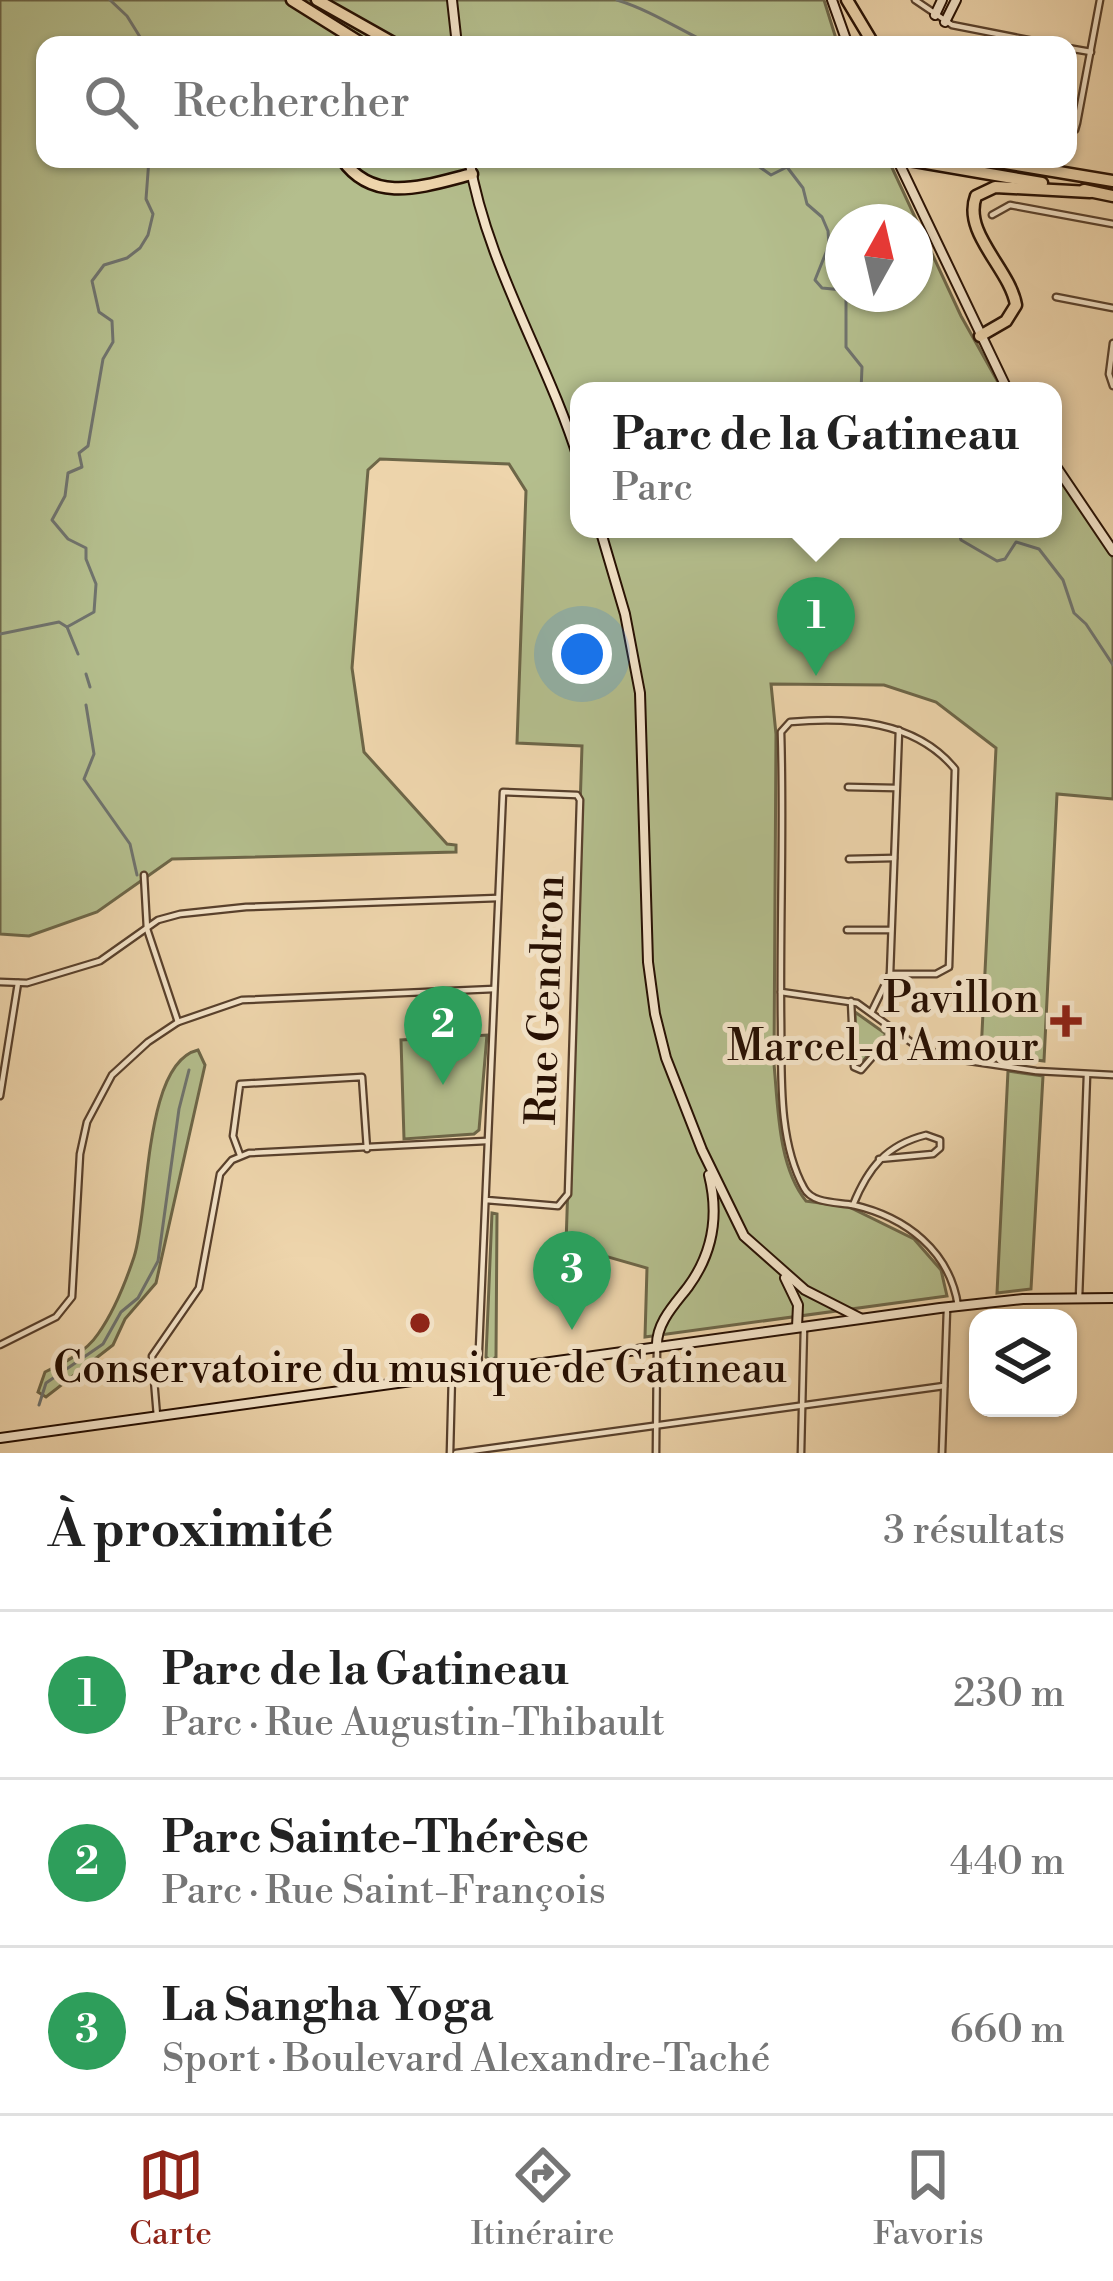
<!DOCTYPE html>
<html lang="fr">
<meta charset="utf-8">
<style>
:root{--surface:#fff;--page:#f6f6f6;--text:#222;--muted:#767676;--line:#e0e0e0;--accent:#8f2418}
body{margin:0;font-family:"Libre Bodoni",serif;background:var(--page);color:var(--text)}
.controls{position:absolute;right:36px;bottom:36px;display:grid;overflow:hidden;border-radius:24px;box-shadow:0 3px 9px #0004}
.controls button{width:108px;height:108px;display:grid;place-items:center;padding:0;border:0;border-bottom:3px solid var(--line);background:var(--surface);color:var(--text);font:60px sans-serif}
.compass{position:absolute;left:825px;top:204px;width:108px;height:108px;border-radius:50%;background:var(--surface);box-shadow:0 3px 9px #0004;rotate:8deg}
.you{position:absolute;left:582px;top:654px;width:42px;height:42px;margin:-30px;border:9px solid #fff;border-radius:50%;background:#1a73e8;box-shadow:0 0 0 18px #1a73e833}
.badge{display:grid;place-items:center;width:78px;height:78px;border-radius:50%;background:var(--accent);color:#fff;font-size:39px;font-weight:700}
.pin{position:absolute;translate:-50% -99px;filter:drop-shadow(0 3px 6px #0008)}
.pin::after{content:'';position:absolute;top:63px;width:42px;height:36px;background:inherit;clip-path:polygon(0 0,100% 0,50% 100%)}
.popup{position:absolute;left:570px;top:382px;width:492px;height:156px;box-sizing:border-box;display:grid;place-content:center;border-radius:24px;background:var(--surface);filter:drop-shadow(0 3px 9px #0005);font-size:39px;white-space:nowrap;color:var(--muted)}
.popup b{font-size:45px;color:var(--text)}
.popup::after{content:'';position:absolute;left:50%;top:100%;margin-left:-24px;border:24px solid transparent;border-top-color:var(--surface)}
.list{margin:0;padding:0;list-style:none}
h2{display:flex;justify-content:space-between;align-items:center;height:156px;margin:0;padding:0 48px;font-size:51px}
h2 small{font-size:39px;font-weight:400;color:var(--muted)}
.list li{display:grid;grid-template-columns:78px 1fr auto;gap:36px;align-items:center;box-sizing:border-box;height:168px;padding:0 48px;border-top:3px solid var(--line)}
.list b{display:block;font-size:45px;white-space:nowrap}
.list p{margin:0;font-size:39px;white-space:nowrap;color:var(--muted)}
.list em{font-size:39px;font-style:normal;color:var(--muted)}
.icon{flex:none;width:66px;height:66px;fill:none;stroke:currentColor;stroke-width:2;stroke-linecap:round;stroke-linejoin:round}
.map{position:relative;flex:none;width:1113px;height:1453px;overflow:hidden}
.search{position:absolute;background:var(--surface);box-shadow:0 3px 9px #0004;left:36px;right:36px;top:36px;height:132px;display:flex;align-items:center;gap:30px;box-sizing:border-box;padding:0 42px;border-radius:24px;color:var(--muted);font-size:45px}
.sheet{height:660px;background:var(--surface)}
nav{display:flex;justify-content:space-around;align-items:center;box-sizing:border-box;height:168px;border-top:3px solid var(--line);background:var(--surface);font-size:33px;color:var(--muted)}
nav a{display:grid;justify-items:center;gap:6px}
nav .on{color:var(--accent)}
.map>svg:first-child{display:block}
</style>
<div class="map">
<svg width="1113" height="1453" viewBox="0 0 1113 1453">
<rect width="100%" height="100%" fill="#eed5ac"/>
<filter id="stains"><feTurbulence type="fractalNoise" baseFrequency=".00167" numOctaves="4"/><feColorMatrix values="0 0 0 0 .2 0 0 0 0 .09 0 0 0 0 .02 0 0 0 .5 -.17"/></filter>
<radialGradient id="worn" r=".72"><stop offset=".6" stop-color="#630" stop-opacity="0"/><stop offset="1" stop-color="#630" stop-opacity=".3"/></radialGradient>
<!-- green -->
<g fill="#b4be8d" stroke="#6d6648" stroke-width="3" fill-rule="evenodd">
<path d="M0,0H824L838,45H45V159H888L961,316L1003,391H579V529H1053V467L1113,558V799L1057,794L1044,1061L981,1053L996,748L936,702L884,685L771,684L776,734L774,1064C778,1106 778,1167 806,1201L849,1207L914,1239L941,1270L947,1296L645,1337L647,1268L566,1245L582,746L517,743L526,491L509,464L380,459L368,470L352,668L364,752L447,844L456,845V852L172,859L97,912L29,936L0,934ZM843,222H915V294H843Z"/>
<polygon points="855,1012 886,1034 863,1061 856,1057"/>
<polygon points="487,1035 479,1130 474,1134 404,1139 401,1040"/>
<path d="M198,1050L205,1065L156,1283L125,1319L113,1345L46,1397L38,1392L45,1372C64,1363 86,1352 98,1334C113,1313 126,1281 134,1257C150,1209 143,1063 198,1050Z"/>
<polygon points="1008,1071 1043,1076 1031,1289 997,1293"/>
<polygon points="492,1213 497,1214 496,1357 491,1361 486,1357"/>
</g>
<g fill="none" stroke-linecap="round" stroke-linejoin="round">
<!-- stream -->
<g stroke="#6f736e" stroke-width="3">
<polyline points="110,0 127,16 145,45"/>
<path d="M617,0C650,10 680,30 712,45"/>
<polyline points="734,159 754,163 771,175 787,167 803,188 807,204 822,217 828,231 829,245 815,280 822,288 843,290"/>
<polyline points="846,294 846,347 862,367 861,391"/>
<polyline points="958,529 961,540 997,561 1005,559 1016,542 1039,549 1063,580 1074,613 1086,624 1113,665"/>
<polyline points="67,627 94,612 96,584 86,559 86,548 68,539 52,520 65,496 68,473 82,467 79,453 88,446 103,359 113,342 112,321 99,312 92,281 104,265 127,258 140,248 148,235 153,214 146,199 149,159"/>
<polyline points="0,634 59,622 67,627 78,654"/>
<polyline points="86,674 90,687"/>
<polyline points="86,705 94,754 84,779 130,844 137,875"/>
<polyline points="39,1405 46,1383 103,1344 121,1312 138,1298 158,1261 179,1109 189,1070"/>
</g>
<!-- street casing -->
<g stroke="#58402c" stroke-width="9">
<g id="street">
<polyline points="915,0 952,25 1054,45"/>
<polyline points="1068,48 1091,52"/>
<polyline points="1068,131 1075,130 1077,123 1100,0"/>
<polyline points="992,215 1010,205 1113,224"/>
<polyline points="1056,297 1113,308"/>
<polyline points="1113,343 1109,374 1113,386"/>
<polyline points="848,787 896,788"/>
<polyline points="849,859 894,858"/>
<polyline points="144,875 147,929 178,1022"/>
<polyline points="847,930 891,930"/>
<path d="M890,974H936L949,967L955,769C915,720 848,717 790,722L781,732C784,827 780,922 781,1017C782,1071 777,1139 804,1188C812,1204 838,1202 853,1205C906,1217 950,1251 958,1306"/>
<polyline points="0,982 27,983 100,961 158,920 180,914 246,907 498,898"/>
<polyline points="781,992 857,1003 915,1045 949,1058 1036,1071 1113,1075"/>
<polyline points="851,1001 854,1067 861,1070 894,1032"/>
<polyline points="872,1011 890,974 899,730"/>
<polyline points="0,1096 18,983"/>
<polyline points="240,1155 233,1136 240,1084 362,1077 367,1149"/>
<path d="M853,1205C868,1168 886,1145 926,1135L940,1140V1148L933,1154L879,1159"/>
<polyline points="1079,1298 1087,1075"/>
<polyline points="0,1345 56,1317 72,1297 80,1154 87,1122 112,1075 148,1042 178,1022 242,1000 494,989"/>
<polyline points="478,1372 503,792 577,795 580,800 568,1194 558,1206 486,1200"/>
<polyline points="157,1416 152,1356 199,1288 220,1174 232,1160 249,1153 486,1141"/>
<polyline points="450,1453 452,1374"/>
<polyline points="456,1453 944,1386"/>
<polyline points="656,1453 657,1346"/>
<polyline points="801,1453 804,1327"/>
<polyline points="942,1453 947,1309"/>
</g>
</g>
<!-- secondary casing -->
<g stroke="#260f02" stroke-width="12">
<g id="secondary">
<polyline points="452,0 457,45"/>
<polyline points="832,0 848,45"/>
<polyline points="935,15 942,0"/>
<polyline points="945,22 956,0"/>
<path d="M469,159C487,266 547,358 579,461"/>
<polyline points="897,159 1008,391"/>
<polyline points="1053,462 1113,551"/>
<polyline points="600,529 625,614 640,693 648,962 655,1014 666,1058 702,1150 744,1236 805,1290 860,1318"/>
<polyline points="785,1278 798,1305 797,1327"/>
<path d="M657,1346C656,1323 675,1304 688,1287C713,1253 719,1215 709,1175"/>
<polyline points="0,1438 940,1308 1023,1299 1113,1298"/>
</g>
</g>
<!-- highway casing -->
<g stroke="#260f02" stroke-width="15">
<g id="highway">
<polyline points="292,0 364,45"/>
<polyline points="317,0 397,45"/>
<polyline points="847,0 874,45"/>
<path d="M342,159C374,206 427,185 472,174"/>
<polyline points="903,159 1042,183"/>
<polyline points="981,159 1113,181"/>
<polyline points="1084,190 1113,196"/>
<path d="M980,336L1006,321L1016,305C1010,269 962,233 976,196L995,187L1090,192"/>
</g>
</g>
<!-- street -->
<use href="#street" stroke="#f4e4c9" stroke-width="4.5"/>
<!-- secondary -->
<use href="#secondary" stroke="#f4e4c9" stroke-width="8"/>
<!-- highway -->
<use href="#highway" stroke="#eed5ac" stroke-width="10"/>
</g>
<!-- markers -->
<g fill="#8f2418" stroke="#f4e4c9" stroke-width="4.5">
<path d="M1060 1003h12v12h12v12h-12v12h-12v-12h-12v-12h12z"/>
<circle cx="420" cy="1323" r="12"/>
</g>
<g text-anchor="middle" stroke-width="10" stroke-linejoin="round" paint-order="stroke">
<!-- poi labels -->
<g font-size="42" fill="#260f02" stroke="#f4e4c9" text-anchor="end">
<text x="1039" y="1012">Pavillon<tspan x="1039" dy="48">Marcel-d'Amour</tspan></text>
<text x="420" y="1382" text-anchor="middle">Conservatoire du musique de Gatineau</text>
</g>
<!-- street labels -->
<g font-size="42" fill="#260f02" stroke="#f4e4c9">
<text transform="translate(544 1000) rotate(-88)" y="15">Rue Gendron</text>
</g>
</g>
<rect width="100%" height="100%" filter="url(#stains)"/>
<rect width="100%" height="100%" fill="url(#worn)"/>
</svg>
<div class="controls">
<button><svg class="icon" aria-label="layers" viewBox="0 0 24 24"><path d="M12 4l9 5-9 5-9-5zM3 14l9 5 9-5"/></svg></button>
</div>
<svg class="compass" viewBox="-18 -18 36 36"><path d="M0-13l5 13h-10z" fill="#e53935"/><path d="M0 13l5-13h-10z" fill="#767676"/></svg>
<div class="you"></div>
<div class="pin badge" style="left:816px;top:676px;background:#2e9e5b">1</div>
<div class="popup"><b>Parc de la Gatineau</b>Parc</div>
<div class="pin badge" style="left:443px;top:1085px;background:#2e9e5b">2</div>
<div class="pin badge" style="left:572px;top:1330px;background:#2e9e5b">3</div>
<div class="search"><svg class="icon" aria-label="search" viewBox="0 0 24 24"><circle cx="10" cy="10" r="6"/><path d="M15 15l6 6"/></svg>Rechercher</div>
</div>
<section class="sheet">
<h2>À proximité<small>3 résultats</small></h2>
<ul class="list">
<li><span class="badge" style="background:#2e9e5b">1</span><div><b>Parc de la Gatineau</b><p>Parc · Rue Augustin-Thibault</p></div><em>230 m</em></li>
<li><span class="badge" style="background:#2e9e5b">2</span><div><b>Parc Sainte-Thérèse</b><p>Parc · Rue Saint-François</p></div><em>440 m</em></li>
<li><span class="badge" style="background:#2e9e5b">3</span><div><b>La Sangha Yoga</b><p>Sport · Boulevard Alexandre-Taché</p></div><em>660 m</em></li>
</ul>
</section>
<nav>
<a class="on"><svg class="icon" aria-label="map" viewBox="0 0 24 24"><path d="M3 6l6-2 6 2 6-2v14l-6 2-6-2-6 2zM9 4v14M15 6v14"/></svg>Carte</a>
<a><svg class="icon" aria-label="directions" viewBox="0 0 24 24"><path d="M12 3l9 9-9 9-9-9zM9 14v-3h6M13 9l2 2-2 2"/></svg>Itinéraire</a>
<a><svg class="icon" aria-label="saved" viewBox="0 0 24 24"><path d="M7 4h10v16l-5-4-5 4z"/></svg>Favoris</a>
</nav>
